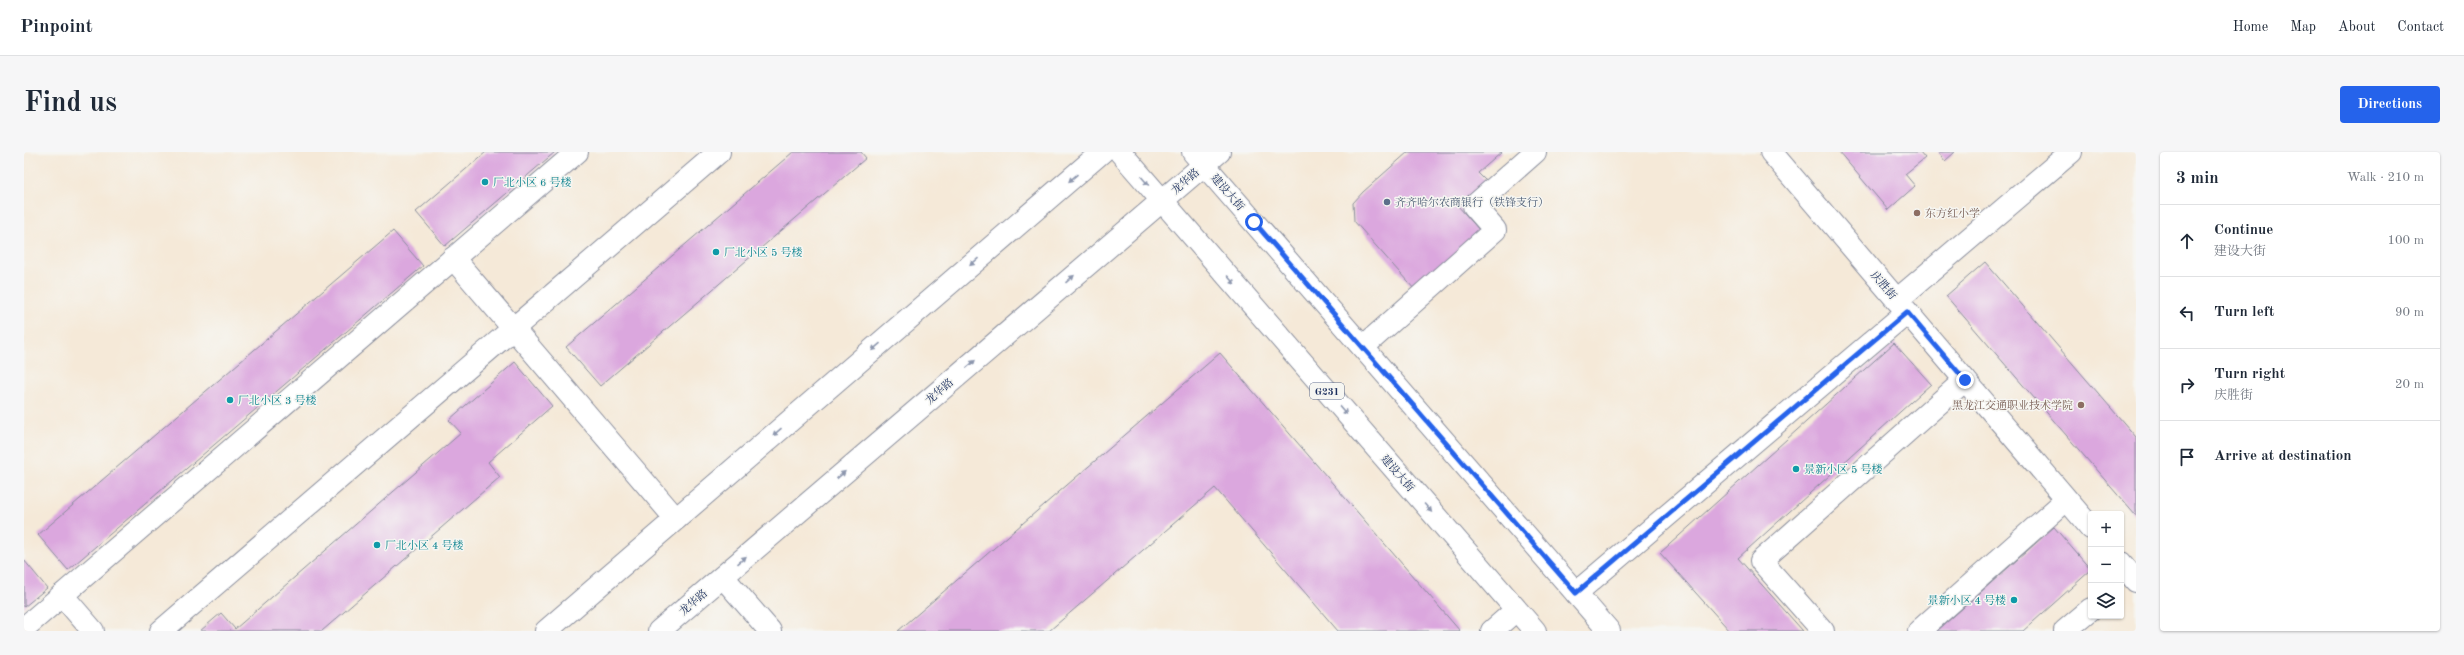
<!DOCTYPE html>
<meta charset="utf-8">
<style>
:root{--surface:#fff;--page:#f6f6f7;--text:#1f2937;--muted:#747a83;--line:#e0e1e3;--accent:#2563eb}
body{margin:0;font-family:"Old Standard TT","Noto Serif SC",serif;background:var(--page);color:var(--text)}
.controls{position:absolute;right:12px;bottom:12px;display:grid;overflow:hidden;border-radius:4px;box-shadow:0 1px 3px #0004}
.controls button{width:36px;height:36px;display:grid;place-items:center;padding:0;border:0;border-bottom:1px solid var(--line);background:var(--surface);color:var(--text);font:20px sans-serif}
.stop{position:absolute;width:12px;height:12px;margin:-9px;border:3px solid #2563eb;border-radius:50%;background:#fff}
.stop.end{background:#2563eb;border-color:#fff;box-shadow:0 1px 4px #0008}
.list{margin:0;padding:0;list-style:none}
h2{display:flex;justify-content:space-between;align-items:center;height:52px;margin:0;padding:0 16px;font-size:17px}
h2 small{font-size:13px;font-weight:400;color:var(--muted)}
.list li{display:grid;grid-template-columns:26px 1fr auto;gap:12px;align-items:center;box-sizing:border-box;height:72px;padding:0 16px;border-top:1px solid var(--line)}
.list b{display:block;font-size:15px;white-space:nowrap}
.list p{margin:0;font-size:13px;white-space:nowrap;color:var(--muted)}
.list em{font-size:13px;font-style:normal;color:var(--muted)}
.icon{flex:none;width:22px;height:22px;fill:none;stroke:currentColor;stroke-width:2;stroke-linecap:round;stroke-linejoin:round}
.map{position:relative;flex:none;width:2112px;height:479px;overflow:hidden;border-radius:4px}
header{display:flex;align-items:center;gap:24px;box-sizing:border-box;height:56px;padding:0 20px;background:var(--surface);border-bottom:1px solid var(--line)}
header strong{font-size:19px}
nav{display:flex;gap:22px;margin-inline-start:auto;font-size:14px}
.intro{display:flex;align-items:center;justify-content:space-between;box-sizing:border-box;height:96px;padding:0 24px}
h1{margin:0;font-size:28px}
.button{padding:10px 18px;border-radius:4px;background:var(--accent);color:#fff;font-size:14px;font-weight:700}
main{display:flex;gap:24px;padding:0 24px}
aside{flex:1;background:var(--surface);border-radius:4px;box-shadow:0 1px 3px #0004}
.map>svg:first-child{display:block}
</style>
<header>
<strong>Pinpoint</strong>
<nav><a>Home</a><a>Map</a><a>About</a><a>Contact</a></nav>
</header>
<div class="intro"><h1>Find us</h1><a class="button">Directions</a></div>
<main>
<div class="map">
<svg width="2112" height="479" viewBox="0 0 2112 479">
<rect width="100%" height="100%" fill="#f6f6f2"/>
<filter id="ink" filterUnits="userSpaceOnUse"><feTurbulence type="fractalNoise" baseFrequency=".025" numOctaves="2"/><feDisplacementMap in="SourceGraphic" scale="8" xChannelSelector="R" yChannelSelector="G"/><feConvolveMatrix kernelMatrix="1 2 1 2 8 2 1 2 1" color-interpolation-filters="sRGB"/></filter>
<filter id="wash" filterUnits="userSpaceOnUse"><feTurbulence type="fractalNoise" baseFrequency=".012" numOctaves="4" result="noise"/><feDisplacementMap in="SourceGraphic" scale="16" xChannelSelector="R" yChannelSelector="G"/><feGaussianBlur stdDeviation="0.9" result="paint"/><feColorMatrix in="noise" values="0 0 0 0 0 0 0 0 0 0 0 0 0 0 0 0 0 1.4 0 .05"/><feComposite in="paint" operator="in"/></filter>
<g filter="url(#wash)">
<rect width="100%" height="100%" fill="#f5e9d8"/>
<g id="blocks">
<!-- building -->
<g fill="#dba7de">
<polygon points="462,0 531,0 421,94 392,60"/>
<polygon points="769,0 837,0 842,6 576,234 542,195"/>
<polygon points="1384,0 1478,0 1454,21 1462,29 1434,54 1457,80 1391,138 1330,69 1329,51 1339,40"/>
<polygon points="1815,0 1896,0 1901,6 1881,22 1891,34 1864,58"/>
<polygon points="1914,0 1931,0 1921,9"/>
<polygon points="369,79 399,114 44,418 14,383"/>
<polygon points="1961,110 2112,285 2112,364 1922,144"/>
<polygon points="1870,191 1907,232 1714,406 1779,479 1706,479 1636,401"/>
<polygon points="1196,201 1436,479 1314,479 1191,336 1025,479 874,479"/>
<polygon points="491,210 528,254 464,310 476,325 298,479 176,479 197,461 211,477 437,281 425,268"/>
<polygon points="2030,375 2067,418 1999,479 1913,479"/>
<polygon points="0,408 23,436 0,455"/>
</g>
</g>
</g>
<g filter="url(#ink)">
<use href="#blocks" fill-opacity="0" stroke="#888c9b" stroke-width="1"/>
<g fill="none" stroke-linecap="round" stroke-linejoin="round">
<!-- street casing -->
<g stroke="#888c9b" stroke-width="24">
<g id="street">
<polyline points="1747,0 2067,376"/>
<polyline points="429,106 652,367"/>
<polyline points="1873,148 2047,0"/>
<polyline points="1339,195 1471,78 1450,54 1511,0"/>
<polyline points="2097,411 2112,429"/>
<polyline points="699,425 746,479"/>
<polyline points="1552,441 1883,160"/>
<polyline points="38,443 69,479"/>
<polyline points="0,476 553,0"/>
<polyline points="137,479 695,0"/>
<polyline points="1468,479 1492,458"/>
<polyline points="1799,479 1737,409 1941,228"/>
<polyline points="1895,479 2042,348"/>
<polyline points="2041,479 2067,457"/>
</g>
</g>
<!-- primary casing -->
<g stroke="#888c9b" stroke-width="24">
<g id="primary">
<polyline points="1096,0 1511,479"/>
<polyline points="1169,0 1585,479"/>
<polyline points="522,479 1078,0"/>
<polyline points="635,479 1195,0"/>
</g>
</g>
<!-- street -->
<use href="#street" stroke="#fff" stroke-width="22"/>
<!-- primary -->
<use href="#primary" stroke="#fff" stroke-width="22"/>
</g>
<!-- one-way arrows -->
<defs><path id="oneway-solid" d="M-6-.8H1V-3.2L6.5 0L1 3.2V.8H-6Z"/></defs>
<g fill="#8d97ae">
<use href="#oneway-solid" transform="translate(1049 26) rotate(139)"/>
<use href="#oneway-solid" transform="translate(1121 29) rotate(49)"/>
<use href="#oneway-solid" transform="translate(950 110) rotate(139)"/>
<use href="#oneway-solid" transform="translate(1046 127) rotate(-41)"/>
<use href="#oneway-solid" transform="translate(1207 128) rotate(49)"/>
<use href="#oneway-solid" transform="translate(852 195) rotate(139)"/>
<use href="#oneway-solid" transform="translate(947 212) rotate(-41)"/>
<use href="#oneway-solid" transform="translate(1319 258) rotate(49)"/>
<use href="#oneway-solid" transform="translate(753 280) rotate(139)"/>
<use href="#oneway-solid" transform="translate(817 323) rotate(-41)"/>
<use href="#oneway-solid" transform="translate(1404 356) rotate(49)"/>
<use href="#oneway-solid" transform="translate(718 408) rotate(-41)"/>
</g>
</g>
<g fill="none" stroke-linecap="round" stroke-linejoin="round" filter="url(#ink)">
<!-- route -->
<polyline stroke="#2563eb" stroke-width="5" points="1230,70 1552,441 1883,160 1941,228"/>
</g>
<!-- markers -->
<g fill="#0f9aa8" stroke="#f6f6f2" stroke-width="1.5">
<circle cx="461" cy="30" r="4"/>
<circle cx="692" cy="100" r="4"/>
<circle cx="206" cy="248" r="4"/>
<circle cx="1772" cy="317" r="4"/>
<circle cx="353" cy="393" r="4"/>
<circle cx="1990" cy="448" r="4"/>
</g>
<circle fill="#5c6f8a" stroke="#f6f6f2" stroke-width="1.5" cx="1363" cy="50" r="4"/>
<g fill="#8d6e63" stroke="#f6f6f2" stroke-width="1.5">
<circle cx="1893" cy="61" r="4"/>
<circle cx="2057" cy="253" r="4"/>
</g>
<g text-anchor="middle" stroke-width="3" stroke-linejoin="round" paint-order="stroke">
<!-- shield labels -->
<rect fill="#f6f6f2" stroke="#5d6b8a" stroke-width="1" x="1286" y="231" width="34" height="16" rx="3"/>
<g font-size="10" font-weight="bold" fill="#1b2f5e">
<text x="1303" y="243">G231</text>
</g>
<!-- street labels -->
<g font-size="11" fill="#1b2f5e" stroke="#f6f6f2">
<text transform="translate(1161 29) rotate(-41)" y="4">龙华路</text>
<text transform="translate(1204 40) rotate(49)" y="4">建设大街</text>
<text transform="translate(1860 133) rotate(50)" y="4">庆胜街</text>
<text transform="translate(915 239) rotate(-41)" y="4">龙华路</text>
<text transform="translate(1374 321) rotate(49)" y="4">建设大街</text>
<text transform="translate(669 450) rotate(-41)" y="4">龙华路</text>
</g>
<!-- culture labels -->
<g font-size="11" fill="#0d838f" stroke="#f6f6f2" text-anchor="start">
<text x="469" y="34">厂北小区 6 号楼</text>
<text x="700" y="104">厂北小区 5 号楼</text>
<text x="214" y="252">厂北小区 3 号楼</text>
<text x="1780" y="321">景新小区 5 号楼</text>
<text x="361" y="397">厂北小区 4 号楼</text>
<text x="1982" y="452" text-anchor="end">景新小区 4 号楼</text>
</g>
<!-- service labels -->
<g font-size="11" fill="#4e5e75" stroke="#f6f6f2" text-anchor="start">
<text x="1371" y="54">齐齐哈尔农商银行（铁锋支行）</text>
</g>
<!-- education labels -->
<g font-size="11" fill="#785e54" stroke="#f6f6f2" text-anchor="start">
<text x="1901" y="65">东方红小学</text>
<text x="2049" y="257" text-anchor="end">黑龙江交通职业技术学院</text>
</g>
</g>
</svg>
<div class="controls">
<button>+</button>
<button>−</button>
<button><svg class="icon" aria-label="layers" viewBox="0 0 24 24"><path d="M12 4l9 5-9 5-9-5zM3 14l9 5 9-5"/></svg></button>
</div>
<div class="stop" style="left:1230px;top:70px"></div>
<div class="stop end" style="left:1941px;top:228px"></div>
</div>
<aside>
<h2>3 min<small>Walk · 210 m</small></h2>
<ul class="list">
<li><svg class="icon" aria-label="ahead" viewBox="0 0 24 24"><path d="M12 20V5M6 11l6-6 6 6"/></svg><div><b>Continue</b><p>建设大街</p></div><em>100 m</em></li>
<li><svg class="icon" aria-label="left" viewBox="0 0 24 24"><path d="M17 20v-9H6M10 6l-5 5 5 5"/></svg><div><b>Turn left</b></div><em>90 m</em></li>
<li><svg class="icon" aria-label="right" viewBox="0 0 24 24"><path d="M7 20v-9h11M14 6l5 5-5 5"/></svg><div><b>Turn right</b><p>庆胜街</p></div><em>20 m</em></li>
<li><svg class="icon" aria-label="arrive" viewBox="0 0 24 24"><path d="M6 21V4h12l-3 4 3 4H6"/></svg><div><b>Arrive at destination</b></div></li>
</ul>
</aside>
</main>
